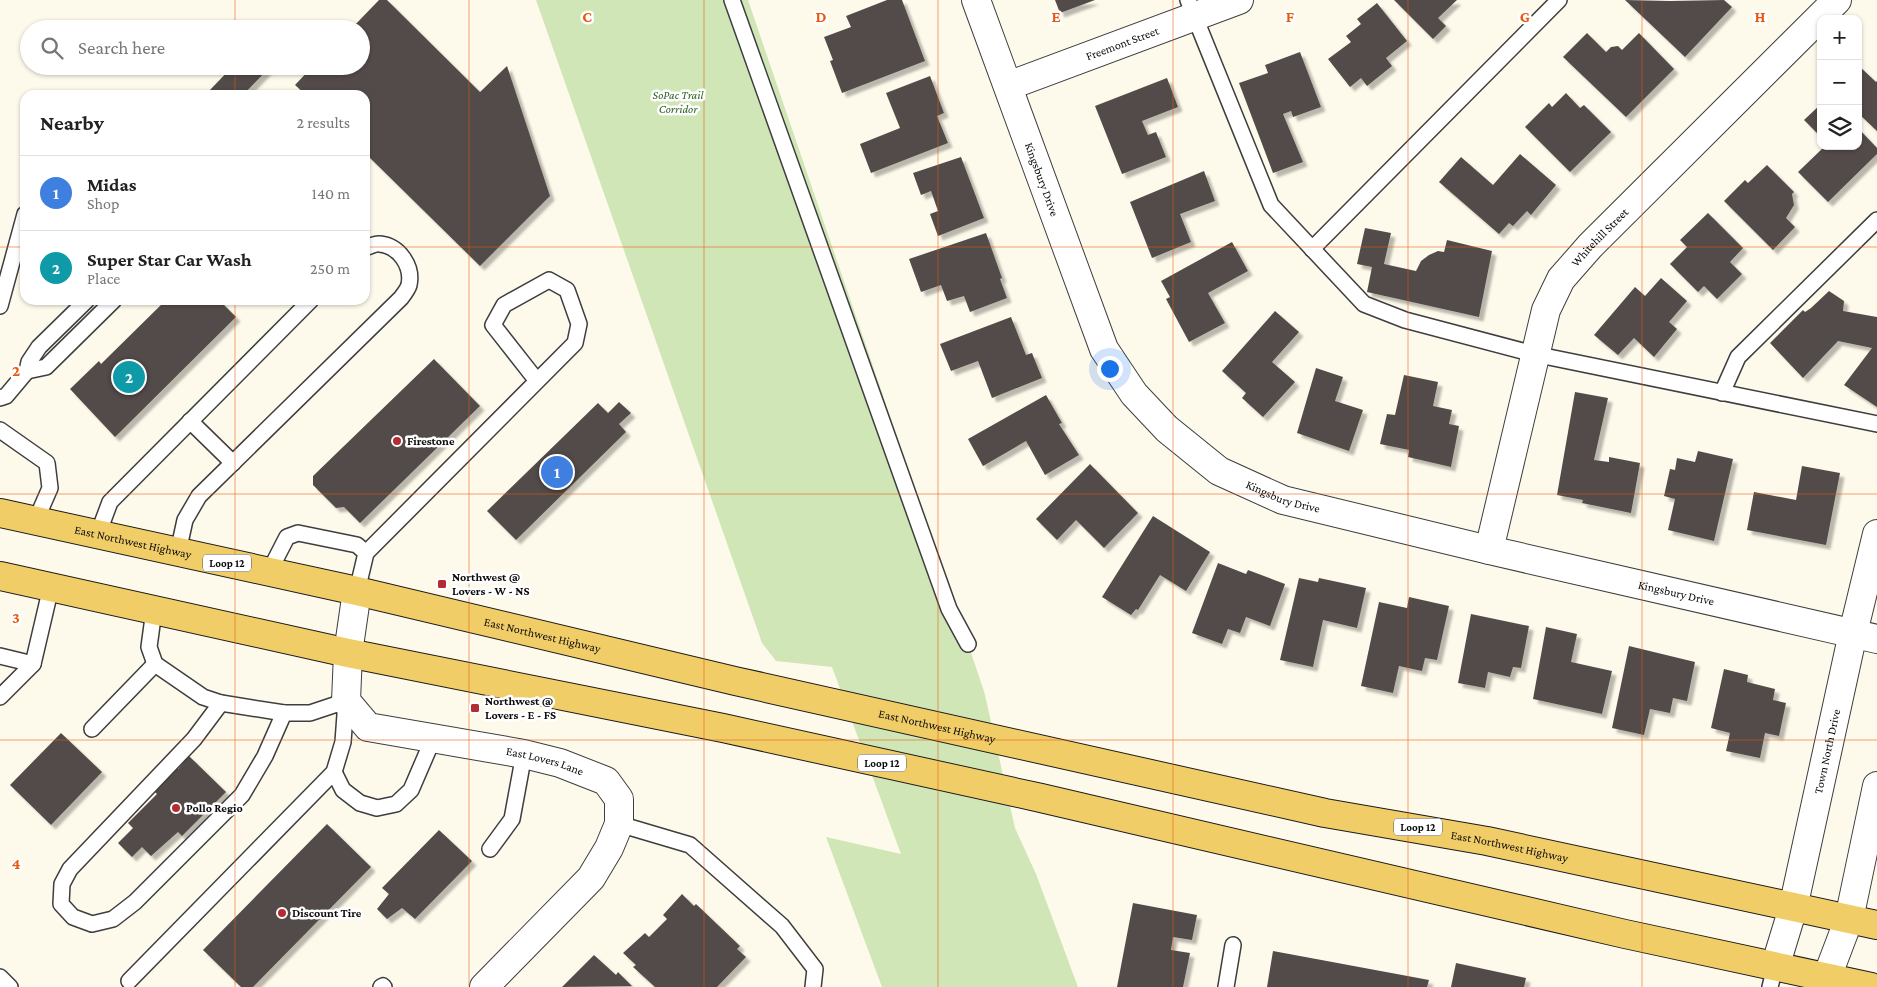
<!DOCTYPE html>
<meta charset="utf-8">
<style>
:root{--surface:#fff;--page:#f6f6f6;--text:#222;--muted:#767676;--line:#e0e0e0;--accent:#b32c34}
body{margin:0;font-family:"Crimson Pro",serif;background:var(--page);color:var(--text)}
.controls{position:absolute;right:15px;top:15px;display:grid;overflow:hidden;border-radius:10px;box-shadow:0 1px 4px #0004}
.controls button{width:45px;height:45px;display:grid;place-items:center;padding:0;border:0;border-bottom:1px solid var(--line);background:var(--surface);color:var(--text);font:25px sans-serif}
.you{position:absolute;left:1109px;top:368px;width:18px;height:18px;margin:-12px;border:4px solid #fff;border-radius:50%;background:#1a73e8;box-shadow:0 0 0 8px #1a73e833}
.badge{display:grid;place-items:center;width:32px;height:32px;border-radius:50%;background:var(--accent);color:#fff;font-size:16px;font-weight:700}
.pin{position:absolute;translate:-50% -50%;border:2px solid #fff;box-shadow:0 1px 5px #0006}
.list{margin:0;padding:0;list-style:none}
h2{display:flex;justify-content:space-between;align-items:center;height:65px;margin:0;padding:0 20px;font-size:21px}
h2 small{font-size:16px;font-weight:400;color:var(--muted)}
.list li{display:grid;grid-template-columns:32px 1fr auto;gap:15px;align-items:center;box-sizing:border-box;height:75px;padding:0 20px;border-top:1px solid var(--line)}
.list b{display:block;font-size:19px;white-space:nowrap}
.list p{margin:0;font-size:16px;white-space:nowrap;color:var(--muted)}
.list em{font-size:16px;font-style:normal;color:var(--muted)}
.icon{flex:none;width:28px;height:28px;fill:none;stroke:currentColor;stroke-width:2;stroke-linecap:round;stroke-linejoin:round}
.map{position:relative;flex:none;width:1877px;height:987px;overflow:hidden}
.search{position:absolute;background:var(--surface);box-shadow:0 1px 4px #0004;left:20px;top:20px;width:350px;height:55px;display:flex;align-items:center;gap:12px;box-sizing:border-box;padding:0 18px;border-radius:28px;color:var(--muted);font-size:19px}
.panel{position:absolute;background:var(--surface);box-shadow:0 1px 4px #0004;left:20px;top:90px;width:350px;height:215px;border-radius:15px}
.map>svg:first-child{display:block}
</style>
<div class="map">
<svg width="1877" height="987" viewBox="0 0 1877 987">
<defs>
<filter id="shadow"><feDropShadow dx="4.5" dy="4.5" stdDeviation="1" flood-color="#0004"/></filter>
</defs>
<rect width="100%" height="100%" fill="#fefaeb"/>
<!-- green -->
<polygon fill="#d0e6b7" points="536,0 748,0 984,691 1015,828 1036,874 1078,987 882,987 826,837 901,854 832,667 776,661 762,643"/>
<!-- building -->
<g fill="#534c48" filter="url(#shadow)">
<polygon points="379,0 387,0 480,92 507,66 550,196 480,266 365,153 365,95 306,95 295,85 313,66 361,66 361,29 351,29"/>
<polygon points="887,0 902,0 925,61 842,93 830,61 833,60 824,37 851,27 846,16"/>
<polygon points="1055,0 1095,0 1060,13"/>
<polygon points="1394,0 1457,0 1438,18 1446,26 1433,39"/>
<polygon points="1625,0 1670,1 1724,0 1732,7 1685,57"/>
<polygon points="1377,3 1407,41 1386,58 1392,66 1367,86 1361,78 1350,87 1328,59 1351,42 1346,36 1361,24 1357,19"/>
<polygon points="1587,33 1606,52 1611,47 1618,46 1622,50 1639,33 1674,69 1626,117 1563,57"/>
<polygon points="1300,52 1321,107 1293,117 1291,111 1283,114 1303,162 1273,173 1239,83 1268,73 1265,65"/>
<polygon points="1858,65 1876,82 1877,81 1877,131 1858,113"/>
<polygon points="233,66 271,66 243,95 211,95 208,92"/>
<polygon points="930,76 944,113 937,116 948,143 871,173 860,144 900,128 886,93"/>
<polygon points="1167,78 1178,107 1142,121 1148,135 1156,132 1166,157 1122,174 1095,106"/>
<polygon points="1566,93 1580,108 1584,105 1611,132 1570,172 1525,127 1549,103 1552,107"/>
<polygon points="1821,104 1821,137 1804,120"/>
<polygon points="1858,128 1877,148 1877,154 1828,202 1798,172 1825,146 1858,146"/>
<polygon points="1520,154 1556,185 1531,215 1527,211 1513,226 1509,223 1499,234 1439,182 1461,157 1493,185"/>
<polygon points="961,157 984,218 938,236 930,214 938,211 931,191 921,195 913,173"/>
<polygon points="1767,165 1794,192 1792,194 1794,205 1786,218 1795,227 1773,250 1724,201 1745,180 1748,183"/>
<polygon points="1204,171 1215,201 1180,214 1191,242 1152,258 1130,202"/>
<polygon points="1708,213 1743,248 1730,262 1742,274 1717,299 1704,286 1698,292 1670,264 1687,247 1680,240"/>
<polygon points="1365,228 1391,233 1384,264 1416,271 1421,261 1429,255 1438,251 1444,252 1447,240 1492,251 1479,317 1367,292 1372,267 1357,264"/>
<polygon points="986,233 1002,278 1000,279 1007,298 970,312 964,296 947,301 941,285 921,292 909,259"/>
<polygon points="1232,242 1248,271 1208,293 1225,323 1189,342 1166,299 1170,297 1161,281"/>
<polygon points="1661,278 1687,301 1669,322 1677,329 1654,357 1634,338 1618,355 1594,335 1635,287 1645,296"/>
<polygon points="1829,291 1844,301 1843,311 1877,317 1877,407 1844,385 1872,348 1838,341 1803,378 1770,343 1803,310 1805,312 1811,308"/>
<polygon points="166,300 219,300 236,317 115,437 70,389 99,361 101,364"/>
<polygon points="1275,311 1299,332 1272,362 1295,382 1263,417 1242,398 1246,393 1222,371"/>
<polygon points="1011,317 1026,355 1032,353 1042,378 992,398 978,361 951,371 940,344"/>
<polygon points="434,359 480,406 360,523 344,507 336,508 313,485 313,476"/>
<polygon points="1316,368 1343,377 1335,401 1363,410 1349,451 1297,433"/>
<polygon points="1404,375 1438,382 1433,406 1452,410 1449,424 1459,426 1451,467 1408,457 1409,450 1380,444 1387,414 1395,415"/>
<polygon points="1575,392 1608,398 1594,460 1609,462 1609,457 1640,463 1631,513 1582,503 1583,500 1557,495"/>
<polygon points="1046,395 1062,423 1059,424 1079,455 1045,475 1026,441 983,466 968,439"/>
<polygon points="619,402 631,413 619,424 626,432 516,540 487,511 598,403 608,413"/>
<polygon points="1698,451 1733,459 1714,541 1668,530 1675,499 1664,496 1670,469 1675,470 1677,458 1695,462"/>
<polygon points="1090,464 1138,513 1104,548 1076,520 1057,540 1036,519"/>
<polygon points="1802,466 1840,473 1826,545 1747,530 1754,492 1796,500"/>
<polygon points="1153,516 1210,552 1186,591 1160,575 1138,610 1136,609 1131,615 1102,597"/>
<polygon points="1218,563 1246,574 1248,570 1285,584 1270,626 1246,617 1240,633 1228,629 1222,644 1192,633"/>
<polygon points="1299,578 1318,582 1319,578 1366,588 1357,628 1323,620 1313,667 1280,660"/>
<polygon points="1409,597 1449,606 1437,660 1425,658 1422,671 1399,666 1393,693 1361,686 1379,602 1407,608"/>
<polygon points="1471,614 1529,626 1521,668 1513,667 1510,677 1488,672 1485,688 1458,683"/>
<polygon points="1546,627 1577,634 1571,662 1612,671 1602,714 1533,699"/>
<polygon points="1629,646 1695,662 1687,701 1673,698 1670,713 1650,709 1644,735 1612,728"/>
<polygon points="1724,669 1748,675 1747,682 1775,689 1773,700 1786,703 1779,736 1765,733 1760,758 1726,751 1730,733 1711,728"/>
<polygon points="61,733 102,772 51,825 10,785"/>
<polygon points="189,756 226,792 182,836 178,832 151,856 142,847 132,857 118,843 133,828 128,823 157,794 152,789 175,766 178,769"/>
<polygon points="327,824 371,867 253,987 241,987 203,950"/>
<polygon points="439,830 472,861 415,919 402,908 387,919 377,909 389,894 382,888"/>
<polygon points="682,894 694,906 696,904 740,946 737,949 746,957 717,987 655,987 633,967 636,965 623,953 645,933 649,937 667,919 663,915"/>
<polygon points="1133,903 1197,915 1192,940 1173,937 1171,950 1190,953 1183,987 1117,987"/>
<polygon points="1273,951 1429,980 1427,987 1267,987"/>
<polygon points="594,955 616,975 618,972 632,986 562,987"/>
<polygon points="1456,963 1526,978 1524,987 1451,987"/>
</g>
<g fill="none" stroke-linecap="round" stroke-linejoin="round">
<!-- service casing -->
<g stroke="#3e3e3e" stroke-width="18">
<g id="service">
<polyline points="732,0 949,609 968,644"/>
<polyline points="1188,0 1271,205 1364,304 1405,320 1534,354 1877,424"/>
<polyline points="1312,249 1559,0"/>
<polyline points="0,306 25,214"/>
<polyline points="27,371 46,367 114,300"/>
<polyline points="1722,393 1738,357 1877,220"/>
<polyline points="0,398 6,396 27,371 29,362 39,347 87,300"/>
<polyline points="190,421 233,463"/>
<polyline points="0,430 47,463 50,488 36,520"/>
<polyline points="98,534 110,502 311,300"/>
<path d="M178,552L185,520L199,496L401,298C404,294 408,289 409,285C413,266 399,246 380,244C376,243 370,246 365,248"/>
<polyline points="366,553 575,343 579,324 567,290 549,280 504,305 493,325 537,381"/>
<polyline points="269,572 287,537 298,533 357,545 366,553 357,591"/>
<polyline points="0,656 33,664 51,587"/>
<polyline points="0,697 33,664"/>
<polyline points="221,703 194,739 70,869 62,884 61,904 73,917 92,924 113,919 135,902 242,795 265,756 284,713"/>
<polyline points="92,729 155,664"/>
<polyline points="334,772 343,790 360,803 377,808 396,804 411,790 433,739"/>
<polyline points="619,824 690,845 782,926 815,969 813,987"/>
<polyline points="490,849 512,819 524,754"/>
<polyline points="0,977 10,987"/>
<polyline points="129,981 334,772 343,742 346,701 310,713 284,713 221,703 203,697 155,664 149,647 154,610"/>
<polyline points="381,987 383,986 384,987"/>
<polyline points="1226,987 1233,945"/>
<polyline points="1770,987 1775,967"/>
</g>
</g>
<!-- minor casing -->
<g stroke="#3e3e3e" stroke-width="30">
<g id="minor">
<path id="s1" d="M976,0L1104,349L1134,394L1167,429L1219,471L1283,500L1489,550L1877,639"/>
<path id="s2" d="M1008,86L1239,0"/>
<path id="s3" d="M1489,550L1546,310L1561,279L1590,246L1837,0"/>
<path id="s4" d="M1775,967L1793,908L1853,633L1877,534"/>
<polyline points="1827,977 1849,919 1877,786"/>
</g>
</g>
<!-- tertiary casing -->
<g stroke="#3e3e3e" stroke-width="30">
<g id="tertiary">
<path id="s5" d="M357,591L348,653L346,701L368,727L524,754L560,763L606,781L619,799V824L609,848L591,878L484,987"/>
</g>
</g>
<!-- primary casing -->
<g stroke="#1c1c1c" stroke-width="30">
<g id="primary">
<path id="s6" d="M0,513L357,591L735,681L1325,813L1487,841L1877,925"/>
<polyline points="0,576 348,653 723,728 1041,798 1625,934 1871,987"/>
</g>
</g>
<!-- service -->
<use href="#service" stroke="#fff" stroke-width="15"/>
<!-- minor -->
<use href="#minor" stroke="#fff" stroke-width="28"/>
<!-- tertiary -->
<use href="#tertiary" stroke="#fff" stroke-width="28"/>
<!-- primary -->
<use href="#primary" stroke="#f1cd68" stroke-width="28"/>
</g>
<!-- grid -->
<path fill="none" stroke="#e8590c" stroke-width="1" stroke-opacity="0.55" d="M235,0V29M469,0V987M704,0V987M938,0V987M1173,0V987M1408,0V987M1642,0V987M235,66V95M0,247H25M365,247H1877M235,300V987M0,494H1877M0,740H1877"/>
<!-- markers -->
<g fill="#b32c34" stroke="#fff" stroke-width="2">
<circle cx="397" cy="441" r="5"/>
<rect x="437" y="579" width="10" height="10" rx="2.5"/>
<rect x="470" y="703" width="10" height="10" rx="2.5"/>
<circle cx="176" cy="808" r="5"/>
<circle cx="282" cy="913" r="5"/>
</g>
<g text-anchor="middle" stroke-width="5" stroke-linejoin="round" paint-order="stroke">
<!-- shield labels -->
<g fill="#fff" stroke="#545454" stroke-width="1">
<rect x="203" y="554.5" width="48" height="17" rx="4"/>
<rect x="858" y="754.5" width="48" height="17" rx="4"/>
<rect x="1394" y="818.5" width="48" height="17" rx="4"/>
</g>
<g font-size="11" font-weight="bold" fill="#0b0b0b">
<text x="227" y="567">Loop 12</text>
<text x="882" y="767">Loop 12</text>
<text x="1418" y="831">Loop 12</text>
</g>
<!-- street labels -->
<g font-size="12" fill="#0b0b0b" stroke="#fff">
<text dy="4" stroke="none"><textPath href="#s2" startOffset="122">Freemont Street</textPath></text>
<text dy="4" stroke="none"><textPath href="#s1" startOffset="191">Kingsbury Drive</textPath></text>
<text dy="4" stroke="none"><textPath href="#s3" startOffset="338">Whitehill Street</textPath></text>
<text dy="4" stroke="none"><textPath href="#s1" startOffset="610">Kingsbury Drive</textPath></text>
<text dy="4" stroke="none"><textPath href="#s6" startOffset="136">East Northwest Highway</textPath></text>
<text dy="4" stroke="none"><textPath href="#s1" startOffset="1015">Kingsbury Drive</textPath></text>
<text dy="4" stroke="none"><textPath href="#s6" startOffset="556">East Northwest Highway</textPath></text>
<text dy="4" stroke="none"><textPath href="#s6" startOffset="961">East Northwest Highway</textPath></text>
<text dy="4" stroke="none"><textPath href="#s4" startOffset="222">Town North Drive</textPath></text>
<text dy="4" stroke="none"><textPath href="#s5" startOffset="325">East Lovers Lane</textPath></text>
<text dy="4" stroke="none"><textPath href="#s6" startOffset="1546">East Northwest Highway</textPath></text>
</g>
<!-- park labels -->
<g font-size="12" font-style="italic" fill="#2e5f20" stroke="#fff">
<text x="678" y="99">SoPac Trail<tspan x="678" dy="14">Corridor</tspan></text>
</g>
<!-- poi labels -->
<g font-size="12" font-weight="bold" fill="#0b0b0b" stroke="#fff" text-anchor="start">
<text x="407" y="445">Firestone</text>
<text x="452" y="581">Northwest @<tspan x="452" dy="14">Lovers - W - NS</tspan></text>
<text x="485" y="705">Northwest @<tspan x="485" dy="14">Lovers - E - FS</tspan></text>
<text x="186" y="812">Pollo Regio</text>
<text x="292" y="917">Discount Tire</text>
</g>
</g>
<g font-size="16" text-anchor="middle" font-weight="bold" fill="#e8590c" stroke="#fff" stroke-width="5" stroke-linejoin="round" paint-order="stroke">
<text x="587" y="22">C</text>
<text x="821" y="22">D</text>
<text x="1056" y="22">E</text>
<text x="1290" y="22">F</text>
<text x="1525" y="22">G</text>
<text x="1760" y="22">H</text>
<text x="16" y="376">2</text>
<text x="16" y="623">3</text>
<text x="16" y="869">4</text>
</g>
</svg>
<div class="controls">
<button>+</button>
<button>−</button>
<button><svg class="icon" aria-label="layers" viewBox="0 0 24 24"><path d="M12 4l9 5-9 5-9-5zM3 14l9 5 9-5"/></svg></button>
</div>
<div class="you"></div>
<div class="pin badge" style="left:557px;top:472px;background:#3f7fe0">1</div>
<div class="pin badge" style="left:129px;top:377px;background:#0f9aa8">2</div>
<div class="search"><svg class="icon" aria-label="search" viewBox="0 0 24 24"><circle cx="10" cy="10" r="6"/><path d="M15 15l6 6"/></svg>Search here</div>
<section class="panel">
<h2>Nearby<small>2 results</small></h2>
<ul class="list">
<li><span class="badge" style="background:#3f7fe0">1</span><div><b>Midas</b><p>Shop</p></div><em>140 m</em></li>
<li><span class="badge" style="background:#0f9aa8">2</span><div><b>Super Star Car Wash</b><p>Place</p></div><em>250 m</em></li>
</ul>
</section>
</div>
